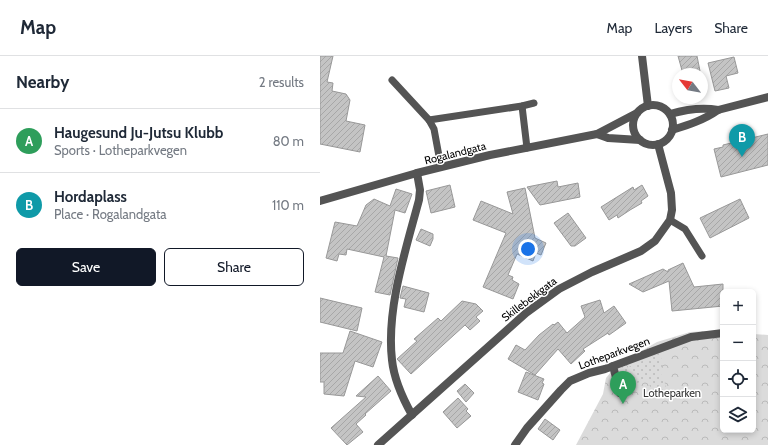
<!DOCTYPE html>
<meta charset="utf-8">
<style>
:root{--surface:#fff;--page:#f2f2f3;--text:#1f2937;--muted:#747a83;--line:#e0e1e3;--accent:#111827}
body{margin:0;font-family:Cabin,sans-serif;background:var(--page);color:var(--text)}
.controls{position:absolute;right:12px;bottom:12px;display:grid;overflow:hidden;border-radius:6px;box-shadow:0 2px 6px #0003}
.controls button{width:36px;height:36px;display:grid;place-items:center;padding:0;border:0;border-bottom:1px solid var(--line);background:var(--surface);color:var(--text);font:20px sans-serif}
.compass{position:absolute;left:352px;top:12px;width:36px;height:36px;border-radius:50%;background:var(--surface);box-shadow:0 2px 6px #0003;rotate:301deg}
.you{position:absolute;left:208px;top:193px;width:14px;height:14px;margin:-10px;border:3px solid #fff;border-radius:50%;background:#1a73e8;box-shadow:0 0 0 6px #1a73e833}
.badge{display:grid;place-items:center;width:26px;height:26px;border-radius:50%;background:var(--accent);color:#fff;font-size:13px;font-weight:700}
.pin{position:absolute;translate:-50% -33px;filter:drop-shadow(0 1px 2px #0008)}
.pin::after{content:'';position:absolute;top:21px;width:14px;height:12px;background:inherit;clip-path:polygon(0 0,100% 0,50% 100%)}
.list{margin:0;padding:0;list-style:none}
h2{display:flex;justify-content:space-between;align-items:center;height:52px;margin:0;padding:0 16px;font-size:17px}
h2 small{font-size:13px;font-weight:400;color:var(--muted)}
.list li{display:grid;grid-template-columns:26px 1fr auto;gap:12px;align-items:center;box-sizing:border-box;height:64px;padding:0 16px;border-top:1px solid var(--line)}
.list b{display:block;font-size:15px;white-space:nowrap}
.list p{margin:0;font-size:13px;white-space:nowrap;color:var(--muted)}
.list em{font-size:13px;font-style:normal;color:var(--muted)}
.actions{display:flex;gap:8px;padding:12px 16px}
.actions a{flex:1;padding:9px 0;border:1px solid var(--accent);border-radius:6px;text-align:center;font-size:14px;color:var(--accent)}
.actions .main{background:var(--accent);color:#fff}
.icon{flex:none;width:22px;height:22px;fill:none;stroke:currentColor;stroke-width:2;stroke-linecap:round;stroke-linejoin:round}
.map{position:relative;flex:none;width:448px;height:389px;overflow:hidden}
header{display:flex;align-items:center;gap:24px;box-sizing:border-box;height:56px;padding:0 20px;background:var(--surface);border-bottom:1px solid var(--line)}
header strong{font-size:19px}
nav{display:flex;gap:22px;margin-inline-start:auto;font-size:14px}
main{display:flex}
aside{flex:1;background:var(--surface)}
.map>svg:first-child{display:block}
</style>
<header>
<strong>Map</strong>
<nav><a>Map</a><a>Layers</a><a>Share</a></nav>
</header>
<main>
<aside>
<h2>Nearby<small>2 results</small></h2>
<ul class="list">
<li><span class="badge" style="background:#2e9e5b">A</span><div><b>Haugesund Ju-Jutsu Klubb</b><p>Sports · Lotheparkvegen</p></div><em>80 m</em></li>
<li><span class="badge" style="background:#0f9aa8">B</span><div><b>Hordaplass</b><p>Place · Rogalandgata</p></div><em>110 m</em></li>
</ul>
<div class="actions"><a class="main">Save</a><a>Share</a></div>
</aside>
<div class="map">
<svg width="448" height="389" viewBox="0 0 448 389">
<defs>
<pattern id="forest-crowns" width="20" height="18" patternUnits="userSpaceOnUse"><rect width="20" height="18" fill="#dbdbdb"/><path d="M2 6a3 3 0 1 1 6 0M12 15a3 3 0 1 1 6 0" fill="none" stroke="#bababa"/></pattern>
<pattern id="park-dots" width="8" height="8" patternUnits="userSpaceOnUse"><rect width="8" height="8" fill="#dbdbdb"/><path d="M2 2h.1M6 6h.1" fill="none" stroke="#bababa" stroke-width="1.8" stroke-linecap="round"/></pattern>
<pattern id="building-hatch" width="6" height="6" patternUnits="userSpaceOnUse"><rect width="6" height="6" fill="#c4c4c4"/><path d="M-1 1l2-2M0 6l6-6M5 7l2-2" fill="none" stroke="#a7a7a7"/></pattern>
</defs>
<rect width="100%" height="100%" fill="#fff"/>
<!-- forest -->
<polygon fill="url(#forest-crowns)" points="386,275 403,276 403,374 433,374 433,278 448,279 448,389 256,389 283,338 286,322 295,311 307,303 337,286 370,276"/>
<!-- park -->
<polygon fill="url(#park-dots)" points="340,297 343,310 339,314 344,324 346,332 335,339 326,323 311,330 304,313"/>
<!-- building -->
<g fill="url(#building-hatch)" stroke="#989898">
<polygon points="0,0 13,0 7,26 13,27 12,35 26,38 30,44 26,65 45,69 40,96 0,88"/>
<polygon points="358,0 377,0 380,15 363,18"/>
<polygon points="414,1 418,17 406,20 409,32 395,35 388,7"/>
<polygon points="448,78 448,109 401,121 394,93 403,91 403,89"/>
<polygon points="237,125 238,131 258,127 260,141 220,149 207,131"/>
<polygon points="130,129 135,151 111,157 106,135"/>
<polygon points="322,129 328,140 321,145 322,147 310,154 298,162 297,159 289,164 281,151 313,131 314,134"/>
<polygon points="205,132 215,182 226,187 221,199 216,197 213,205 197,198 188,219 193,221 192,224 199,228 193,243 163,231 186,177 153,164 161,145 193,158 187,136"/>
<polygon points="76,133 92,138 85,157 75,154 66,200 78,202 70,239 55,236 64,201 27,193 26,199 19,198 17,205 6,202 15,166 37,170 46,149 54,143 70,150"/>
<polygon points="420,143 429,162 390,182 380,162"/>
<polygon points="248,157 266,182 255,190 251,190 234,167"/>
<polygon points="101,173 113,178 113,183 110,190 96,184"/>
<polygon points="363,207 374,231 403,228 403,250 352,255 349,225 323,236 309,228 343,213 348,216 348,214"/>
<polygon points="83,230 109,237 104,256 84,251 86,243 80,242"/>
<polygon points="0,242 42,252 37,275 0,266"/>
<polygon points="280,244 284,257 294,250 306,267 289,279 288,277 263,293 265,295 251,308 238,293 215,319 188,303 196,289 205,294 219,279 233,268 234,269 238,266 247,277 265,261 261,250"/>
<polygon points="142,245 156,248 163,255 156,261 160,265 150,274 145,269 91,318 77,303 97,285 94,283 118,262 121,265"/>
<polygon points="30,275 62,286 53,311 35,305 24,340 4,338 4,326 0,326 0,297 23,297"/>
<polygon points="206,316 224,323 222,327 224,328 218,344 198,336"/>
<polygon points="58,320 71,335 45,358 46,359 36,368 43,376 27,389 11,372 46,341 36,340"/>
<polygon points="145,328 154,337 146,346 137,335"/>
<polygon points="138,342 148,353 146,355 151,360 137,372 123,356"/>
<polygon points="225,363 240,374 233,384 218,373"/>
</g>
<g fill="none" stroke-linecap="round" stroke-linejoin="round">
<!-- service -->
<g stroke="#545454" stroke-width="7">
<polyline points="72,24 109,64 114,73 121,111"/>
<polyline points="202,50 207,92"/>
<polyline points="109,64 202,50 214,47"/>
<polyline points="350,164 365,173 382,200"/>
</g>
<!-- minor -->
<g stroke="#545454" stroke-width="8">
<polyline points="293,310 300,337"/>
<path d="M92,359C83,343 74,323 72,304C66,253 86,193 99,144L100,134L97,117"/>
<polyline points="58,389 206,257 239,233 272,216 321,195 335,185 350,164 352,154 351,137 338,88"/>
<polyline points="195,389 207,372 241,334 250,325 269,317 285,313 371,281 403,277"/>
</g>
<!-- tertiary -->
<g stroke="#545454" stroke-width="8">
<polyline points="322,0 328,50"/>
<circle cx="333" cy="69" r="20"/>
<path d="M350,58C364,54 382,51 398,54"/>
<path d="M352,74C368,69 384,64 398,54L448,41"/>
<polyline points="277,78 288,82 320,84"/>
<polyline points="0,145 97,117 170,99 277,78 317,57"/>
</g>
</g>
<g text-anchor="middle" stroke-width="3" stroke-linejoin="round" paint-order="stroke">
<!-- street labels -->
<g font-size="11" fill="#000" stroke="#fff">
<text transform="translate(135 97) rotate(-14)" y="4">Rogalandgata</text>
<text transform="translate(209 243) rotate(-37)" y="4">Skillebekkgata</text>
<text transform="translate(294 297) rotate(-20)" y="4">Lotheparkvegen</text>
</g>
<!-- park labels -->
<g font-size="11" fill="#323232" stroke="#fff">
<text x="352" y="341">Lotheparken</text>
</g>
</g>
</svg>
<div class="controls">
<button>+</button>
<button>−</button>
<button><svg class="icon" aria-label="locate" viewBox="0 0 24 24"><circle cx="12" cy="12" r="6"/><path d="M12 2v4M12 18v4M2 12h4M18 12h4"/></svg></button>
<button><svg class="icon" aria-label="layers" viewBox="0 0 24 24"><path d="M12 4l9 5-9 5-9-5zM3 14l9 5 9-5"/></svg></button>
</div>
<svg class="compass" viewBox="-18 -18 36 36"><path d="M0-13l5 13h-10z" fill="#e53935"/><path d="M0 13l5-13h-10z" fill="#747a83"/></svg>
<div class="you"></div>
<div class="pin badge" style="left:303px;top:348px;background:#2e9e5b">A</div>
<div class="pin badge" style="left:422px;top:101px;background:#0f9aa8">B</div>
</div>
</main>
